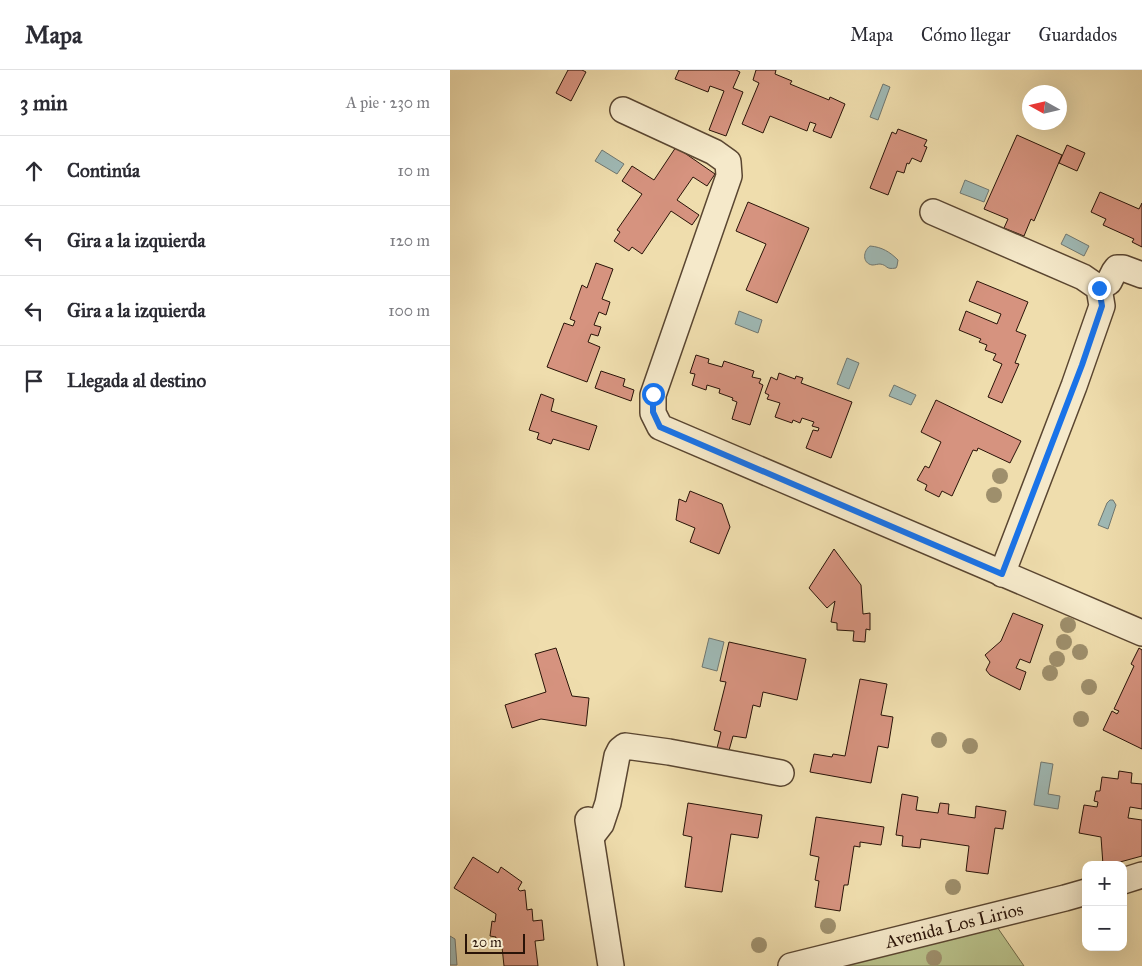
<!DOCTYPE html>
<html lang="es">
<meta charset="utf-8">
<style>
:root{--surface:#fff;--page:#f2f2f3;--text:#2b2b33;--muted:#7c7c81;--line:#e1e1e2}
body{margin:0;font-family:"IM FELL Great Primer",serif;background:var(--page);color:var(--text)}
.controls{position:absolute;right:15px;bottom:15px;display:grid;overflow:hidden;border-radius:10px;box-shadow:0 5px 20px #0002}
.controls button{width:45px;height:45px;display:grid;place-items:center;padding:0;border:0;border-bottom:1px solid var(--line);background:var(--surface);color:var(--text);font:25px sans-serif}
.compass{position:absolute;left:572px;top:15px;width:45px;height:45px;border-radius:50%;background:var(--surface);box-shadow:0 5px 20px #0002;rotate:278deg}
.scale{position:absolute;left:15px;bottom:12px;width:60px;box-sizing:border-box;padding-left:5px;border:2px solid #291308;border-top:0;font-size:14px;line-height:18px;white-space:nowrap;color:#291308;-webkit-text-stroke:4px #f5e9ca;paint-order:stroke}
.stop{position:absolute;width:15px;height:15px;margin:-11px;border:4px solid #1a73e8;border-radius:50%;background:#fff}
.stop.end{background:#1a73e8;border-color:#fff;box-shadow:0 1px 5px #0008}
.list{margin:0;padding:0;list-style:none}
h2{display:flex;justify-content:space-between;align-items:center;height:65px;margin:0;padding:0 20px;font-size:21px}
h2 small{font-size:16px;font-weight:400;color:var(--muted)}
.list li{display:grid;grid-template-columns:32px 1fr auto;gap:15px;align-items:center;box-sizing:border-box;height:70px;padding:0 20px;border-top:1px solid var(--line)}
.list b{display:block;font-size:19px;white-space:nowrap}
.list em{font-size:16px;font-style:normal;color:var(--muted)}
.icon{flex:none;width:28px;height:28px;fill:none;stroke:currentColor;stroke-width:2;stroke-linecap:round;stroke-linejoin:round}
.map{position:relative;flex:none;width:692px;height:896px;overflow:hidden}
header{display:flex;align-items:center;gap:30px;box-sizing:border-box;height:70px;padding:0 25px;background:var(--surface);border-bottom:1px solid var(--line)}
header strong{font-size:24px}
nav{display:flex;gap:28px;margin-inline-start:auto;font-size:18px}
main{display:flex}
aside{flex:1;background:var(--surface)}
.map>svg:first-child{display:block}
</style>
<header>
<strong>Mapa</strong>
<nav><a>Mapa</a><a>Cómo llegar</a><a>Guardados</a></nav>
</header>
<main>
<aside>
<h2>3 min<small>A pie · 230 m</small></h2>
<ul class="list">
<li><svg class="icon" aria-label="ahead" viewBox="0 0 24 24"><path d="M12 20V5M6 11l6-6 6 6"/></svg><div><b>Continúa</b></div><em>10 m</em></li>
<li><svg class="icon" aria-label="left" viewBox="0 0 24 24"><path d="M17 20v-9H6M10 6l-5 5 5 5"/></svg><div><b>Gira a la izquierda</b></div><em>120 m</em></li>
<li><svg class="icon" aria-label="left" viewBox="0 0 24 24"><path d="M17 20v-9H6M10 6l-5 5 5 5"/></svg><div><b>Gira a la izquierda</b></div><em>100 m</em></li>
<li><svg class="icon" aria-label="arrive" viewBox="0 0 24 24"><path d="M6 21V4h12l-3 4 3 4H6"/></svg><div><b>Llegada al destino</b></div></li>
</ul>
</aside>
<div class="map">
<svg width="692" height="896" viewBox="0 0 692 896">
<rect width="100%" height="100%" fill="#efddad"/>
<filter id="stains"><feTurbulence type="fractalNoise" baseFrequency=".004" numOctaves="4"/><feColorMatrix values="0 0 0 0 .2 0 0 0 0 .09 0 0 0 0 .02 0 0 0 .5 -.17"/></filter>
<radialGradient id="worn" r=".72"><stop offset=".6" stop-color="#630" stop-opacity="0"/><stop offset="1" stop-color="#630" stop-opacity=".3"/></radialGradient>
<!-- green -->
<polygon fill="#b8c18a" stroke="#706a49" points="545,854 574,896 386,896"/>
<!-- water -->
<g fill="#9fb9b5" stroke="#707770">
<polygon points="433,14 440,17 428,50 420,47"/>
<polygon points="152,80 174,94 167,104 145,91"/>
<polygon points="515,110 539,120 534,132 510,123"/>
<polygon points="616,164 639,176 634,186 611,174"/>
<path d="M420,176C432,177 440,182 448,190L447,196L446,198C435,200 438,195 430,194C428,194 425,195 422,195C412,193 413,181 420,176Z"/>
<polygon points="289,241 312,250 308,263 285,254"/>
<polygon points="397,288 409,293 399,319 387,314"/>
<polygon points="444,315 466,325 461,335 439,326"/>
<polygon points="660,430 663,430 666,435 658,459 648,455 657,433"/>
<polygon points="259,568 274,572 267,601 252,597"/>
<polygon points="591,692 603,694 598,724 610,726 608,739 584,735"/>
<polygon points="0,866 5,869 7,895 0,895"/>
</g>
<!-- building -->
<g fill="#d6937f" stroke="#291308">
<polygon points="118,0 132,0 136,2 121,31 106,23"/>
<polygon points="229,0 286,0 290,2 283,18 293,22 276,66 259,60 274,21 260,16 258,22 225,9"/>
<polygon points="306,0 326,0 325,4 342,11 340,14 379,30 380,27 395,34 381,68 363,61 366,54 360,52 357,61 320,46 313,63 292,54 309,13 303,10"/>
<polygon points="448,59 477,70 474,76 477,77 471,92 462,88 459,94 457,93 454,103 447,101 438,125 420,118 442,62 446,64"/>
<polygon points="567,65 612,85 584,151 581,149 574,166 554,158 558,149 534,139"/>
<polygon points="617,75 635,83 627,101 609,93"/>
<polygon points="226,77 265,104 257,116 243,107 227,130 249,145 242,155 221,141 192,184 182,177 179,181 164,171 170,162 167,160 192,124 172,111 182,96 204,110"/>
<polygon points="650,122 689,139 692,133 692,177 682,172 684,169 653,155 656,149 641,142"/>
<polygon points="298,132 359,158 327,233 296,220 316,174 286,161"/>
<polygon points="146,193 163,199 152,229 160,232 156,245 149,242 144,255 151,257 148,266 141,264 138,272 150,277 137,312 97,297 114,253 123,256 125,251 120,249 132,215 137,218"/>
<polygon points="527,211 578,232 566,261 576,265 565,293 569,294 552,333 538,327 552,294 543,290 546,284 535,280 537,275 529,272 531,269 509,260 516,241 547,254 551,244 519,231"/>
<polygon points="246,285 259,289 258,293 272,297 274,291 304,301 302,307 311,309 309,313 313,315 300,355 282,349 287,332 282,330 283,328 269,323 270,319 257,315 256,320 242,315 245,304 240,303"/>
<polygon points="151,301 175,309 173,316 184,320 181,331 145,318"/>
<polygon points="329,303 345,309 346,306 353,308 351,313 402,332 381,388 356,378 363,360 368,361 369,358 362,356 364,352 352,348 350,353 343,350 342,353 325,347 330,333 317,329 319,325 315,323 321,307 327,310"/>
<polygon points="91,324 104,329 101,341 147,356 139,380 103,369 101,374 87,369 89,363 79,360"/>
<polygon points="486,330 571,371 560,393 528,378 527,381 523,380 502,426 492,421 489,427 475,420 477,415 467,410 475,396 479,398 491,372 471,362"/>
<polygon points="240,421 272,434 280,457 269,484 240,472 245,458 226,450 229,429 236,432"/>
<polygon points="384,479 411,515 413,544 420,543 420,560 416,559 415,572 403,571 404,561 387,560 387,553 381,552 385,531 377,538 359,518"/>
<polygon points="563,543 593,555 580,593 570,589 566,598 576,602 570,620 540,605 536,600 540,592 535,585 551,571"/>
<polygon points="279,572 356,589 347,630 313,622 310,637 303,635 296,668 283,666 278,684 266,682 271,662 264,660 276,612 270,611"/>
<polygon points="106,578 122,626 139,628 136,656 91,649 62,658 55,635 96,622 85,584"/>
<polygon points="689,578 692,580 692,679 653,660 662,641 667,644 669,641 664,639 684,596 681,594"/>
<polygon points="410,609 437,614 431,645 443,647 438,678 428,676 421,713 360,702 364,684 382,687 383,684 395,686"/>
<polygon points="669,701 682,703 681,713 692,714 692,739 680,737 678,748 692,750 692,786 659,795 653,795 651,767 629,763 634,735 647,737 648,732 644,731 646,721 650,721 652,707 668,709"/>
<polygon points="452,724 468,727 466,740 488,743 490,733 499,734 498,744 525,748 526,736 556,741 553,759 545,758 538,804 516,801 519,776 471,769 470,778 452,776 453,766 446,765"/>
<polygon points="238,733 312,745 308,768 281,764 272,822 235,817 242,767 233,765"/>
<polygon points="366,747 434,757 431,775 410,772 410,777 404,776 398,815 394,815 390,841 365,837 369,811 365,810 369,787 360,785"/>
<polygon points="23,787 48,803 51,797 72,812 68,819 70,821 75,820 77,840 82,839 83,851 92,850 94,870 85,871 88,896 54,896 52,877 44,876 46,867 40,866 42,851 45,852 46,844 4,818"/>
</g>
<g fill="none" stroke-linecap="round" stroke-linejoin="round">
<!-- minor casing -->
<g stroke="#5a4631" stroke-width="28">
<g id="minor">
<polyline points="173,40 264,82 278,92 279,106 203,325 203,343 210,357 692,563"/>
<polyline points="483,142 633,207 649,218 652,236 624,316 552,504"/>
<polyline points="649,218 659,212 664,202 667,198 673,198 692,205"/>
<polyline points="138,750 161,896"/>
<polyline points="141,767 151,754 158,733 167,686 170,680 175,676 219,682 331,703"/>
<polyline points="673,811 692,805"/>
<path id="s1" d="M341,896L615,828L636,822"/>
</g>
</g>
<!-- minor -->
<use href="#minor" stroke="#f5e9ca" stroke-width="25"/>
</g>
<!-- trees -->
<g fill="#9e8f6c">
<circle cx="550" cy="406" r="8"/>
<circle cx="544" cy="425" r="8"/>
<circle cx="618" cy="555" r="8"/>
<circle cx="614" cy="572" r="8"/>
<circle cx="630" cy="582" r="8"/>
<circle cx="607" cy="589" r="8"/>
<circle cx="600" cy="603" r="8"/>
<circle cx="639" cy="617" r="8"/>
<circle cx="631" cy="649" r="8"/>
<circle cx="489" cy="670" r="8"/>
<circle cx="520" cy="676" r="8"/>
<circle cx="503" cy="817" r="8"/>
<circle cx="378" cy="856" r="8"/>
<circle cx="309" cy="875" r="8"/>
<circle cx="484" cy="888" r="8"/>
</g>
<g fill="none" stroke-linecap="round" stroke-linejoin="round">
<!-- route -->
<polyline stroke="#1a73e8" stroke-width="6" points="203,324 203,342 210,357 552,504 632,295 652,236 649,218"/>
</g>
<g text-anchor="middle" stroke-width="4.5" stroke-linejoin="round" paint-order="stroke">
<!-- street labels -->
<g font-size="18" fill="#291308" stroke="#f5e9ca">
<text dy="6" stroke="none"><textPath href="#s1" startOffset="168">Avenida Los Lirios</textPath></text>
</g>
</g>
<rect width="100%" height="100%" filter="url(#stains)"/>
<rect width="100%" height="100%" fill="url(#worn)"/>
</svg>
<div class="controls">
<button>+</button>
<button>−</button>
</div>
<svg class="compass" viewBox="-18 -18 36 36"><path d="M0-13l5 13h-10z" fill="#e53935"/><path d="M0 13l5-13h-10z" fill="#7c7c81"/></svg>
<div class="scale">20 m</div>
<div class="stop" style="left:203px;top:324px"></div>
<div class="stop end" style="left:649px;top:218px"></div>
</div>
</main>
